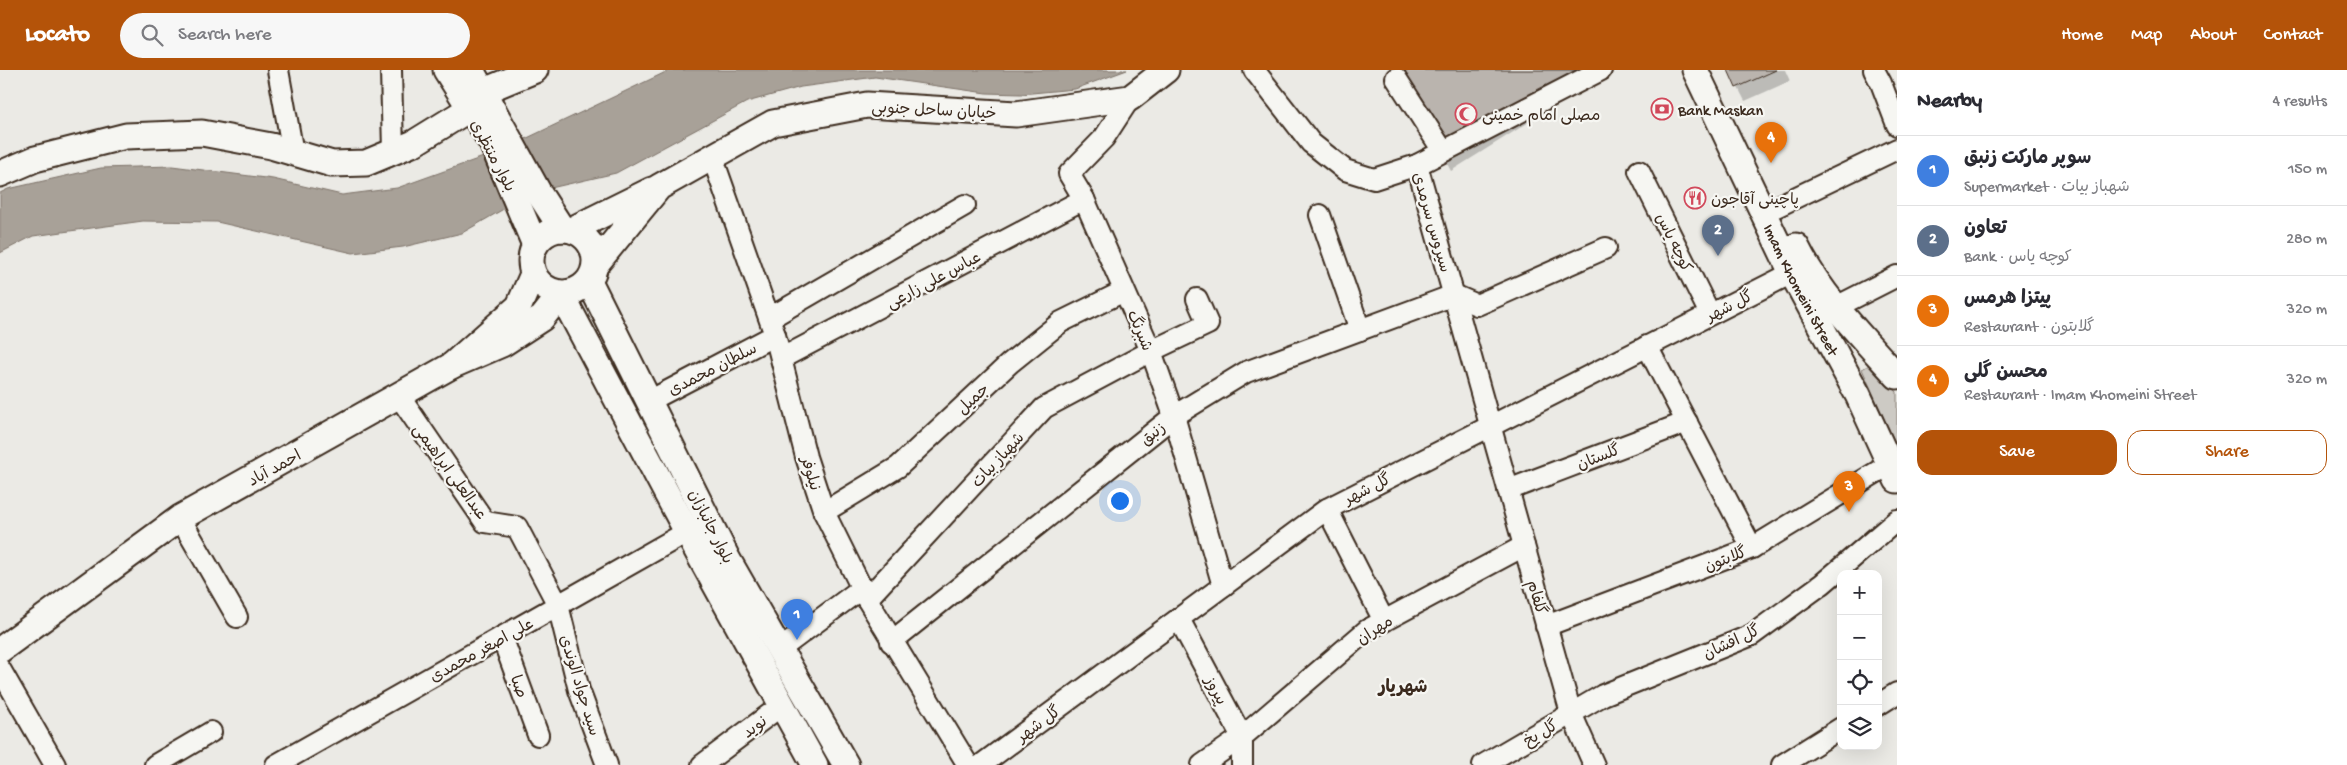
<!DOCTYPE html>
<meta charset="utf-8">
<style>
:root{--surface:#fff;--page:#f7f7f7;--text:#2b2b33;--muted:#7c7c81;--line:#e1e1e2;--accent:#b45309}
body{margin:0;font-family:"Gochi Hand","Playpen Sans Arabic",sans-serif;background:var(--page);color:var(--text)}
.controls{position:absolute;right:15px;bottom:15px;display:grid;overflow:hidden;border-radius:10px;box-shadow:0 5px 20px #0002}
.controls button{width:45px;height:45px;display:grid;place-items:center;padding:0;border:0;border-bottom:1px solid var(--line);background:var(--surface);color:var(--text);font:25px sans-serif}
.you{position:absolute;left:1119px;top:430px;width:18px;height:18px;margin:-12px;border:4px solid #fff;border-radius:50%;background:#1a73e8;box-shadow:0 0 0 8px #1a73e833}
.badge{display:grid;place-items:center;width:32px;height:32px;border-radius:50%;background:var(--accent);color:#fff;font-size:16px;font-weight:700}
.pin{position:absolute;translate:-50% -41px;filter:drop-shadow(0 1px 2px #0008)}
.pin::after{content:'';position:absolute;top:26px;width:18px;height:15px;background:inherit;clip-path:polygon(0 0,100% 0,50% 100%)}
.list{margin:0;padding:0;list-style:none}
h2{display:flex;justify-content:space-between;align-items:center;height:65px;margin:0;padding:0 20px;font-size:21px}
h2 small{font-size:16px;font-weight:400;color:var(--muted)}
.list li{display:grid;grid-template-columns:32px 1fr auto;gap:15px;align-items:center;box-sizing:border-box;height:70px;padding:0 20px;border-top:1px solid var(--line)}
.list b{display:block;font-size:19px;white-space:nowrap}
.list p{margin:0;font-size:16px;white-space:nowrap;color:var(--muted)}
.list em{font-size:16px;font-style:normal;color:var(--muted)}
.actions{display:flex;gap:10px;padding:15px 20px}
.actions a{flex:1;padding:11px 0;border:1px solid var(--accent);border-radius:15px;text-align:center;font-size:18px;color:var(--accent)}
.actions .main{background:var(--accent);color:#fff}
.icon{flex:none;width:28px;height:28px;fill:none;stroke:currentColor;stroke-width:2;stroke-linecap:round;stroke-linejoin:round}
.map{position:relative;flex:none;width:1897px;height:695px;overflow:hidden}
header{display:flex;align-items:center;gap:30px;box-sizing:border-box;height:70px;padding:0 25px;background:var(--accent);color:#fff}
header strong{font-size:24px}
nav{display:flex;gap:28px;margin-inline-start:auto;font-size:18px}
.search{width:350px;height:45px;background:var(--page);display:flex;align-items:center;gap:12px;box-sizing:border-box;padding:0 18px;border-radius:28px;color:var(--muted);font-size:19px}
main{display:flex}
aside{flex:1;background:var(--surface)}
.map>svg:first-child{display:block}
</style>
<header>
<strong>Locato</strong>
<div class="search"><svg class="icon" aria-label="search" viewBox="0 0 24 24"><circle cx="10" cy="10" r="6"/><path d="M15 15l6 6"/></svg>Search here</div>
<nav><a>Home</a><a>Map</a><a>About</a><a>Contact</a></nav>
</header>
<main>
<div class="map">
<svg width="1897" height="695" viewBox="0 0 1897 695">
<rect width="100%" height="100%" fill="#ebeae5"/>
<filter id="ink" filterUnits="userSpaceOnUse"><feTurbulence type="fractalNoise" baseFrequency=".02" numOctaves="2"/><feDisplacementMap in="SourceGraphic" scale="10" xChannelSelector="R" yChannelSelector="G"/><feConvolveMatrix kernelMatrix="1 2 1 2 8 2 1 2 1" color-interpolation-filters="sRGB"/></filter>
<g filter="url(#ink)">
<!-- green -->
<polygon fill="#cdcac4" stroke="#847a71" points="1871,294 1897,322 1897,377 1862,299"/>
<!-- water -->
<polygon fill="#a8a198" stroke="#7c7167" points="670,0 1127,0 1075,19 1021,24 986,23 875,7 801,17 747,32 616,103 542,120 521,129 462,163 403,177 353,183 217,152 143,151 33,166 0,183 0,123 8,119 101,98 172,96 273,109 342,125 397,118 500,81"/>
<!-- shadow -->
<g fill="#0003">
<polygon points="1397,0 1612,0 1451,101"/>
<polygon points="1729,0 1785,0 1790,11 1745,31"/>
</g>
<!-- building -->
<g fill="#bab4ae" stroke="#3b2a1e">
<polygon points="1396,0 1583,0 1442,88"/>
<polygon points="1728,0 1776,0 1736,18"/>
</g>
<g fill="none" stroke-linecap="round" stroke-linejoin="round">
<!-- minor casing -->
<g stroke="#3b2a1e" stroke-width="24">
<g id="minor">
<polyline points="278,0 293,83"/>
<polyline points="391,0 393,81"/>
<polyline points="1254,0 1311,73 1345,100 1374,109 1417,95 1601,0"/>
<polyline points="1874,0 1881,13 1897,55"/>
<polyline points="1396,8 1443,81"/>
<polyline points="1130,28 1104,68 1069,104 1084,129 1151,281 1174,346 1223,516"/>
<polyline points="712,86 775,265 806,387 824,442 867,529 968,695"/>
<polyline points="1417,95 1571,643 1594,695"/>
<polyline points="1639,101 1710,244"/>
<polyline points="1776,137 1897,79"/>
<polyline points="1320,145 1360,260"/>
<polyline points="1836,237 1897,206"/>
<polyline points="770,248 965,135"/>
<polyline points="1647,276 1752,478"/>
<polyline points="782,288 1084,129"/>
<polyline points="399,326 485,452 517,457 558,535 579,620 607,695"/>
<polyline points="649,331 775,265"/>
<polyline points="1508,420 1687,352"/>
<polyline points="1327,439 1384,551"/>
<polyline points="824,442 898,397 1010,293 1061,252 1124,221"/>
<polyline points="180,448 237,547"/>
<polyline points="867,529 1044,338 1151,281 1208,254 1197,229"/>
<polyline points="1179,549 1242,667 1242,695"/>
<polyline points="1546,556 1752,478 1890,394"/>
<polyline points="502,567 538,665"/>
<polyline points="891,572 1174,346 1246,302 1454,225 1477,235 1606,178"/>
<polyline points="779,580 862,518"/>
<polyline points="0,599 55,695"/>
<polyline points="1878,635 1897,623"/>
<polyline points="155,695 211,662"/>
<polyline points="276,695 687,462"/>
<polyline points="702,695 782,635"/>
<polyline points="981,695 1327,439 1792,203"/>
<polyline points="1202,695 1242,667 1367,560 1524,476"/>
<polyline points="1483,695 1603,625 1752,565 1822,514 1897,450"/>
<polyline points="1782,695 1841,658"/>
</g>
</g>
<!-- major casing -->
<g stroke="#3b2a1e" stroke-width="29">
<g id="major">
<polyline points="446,0 492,73 535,175"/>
<polyline points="471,0 540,125 562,159"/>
<path id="s1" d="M1695,0L1792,203L1858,325L1897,410"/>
<polyline points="484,21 535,0"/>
<polyline points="0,104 35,89 126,66 202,63 271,76 332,94 366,93 414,73 469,39"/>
<circle cx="563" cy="191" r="32"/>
<polyline points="571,160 652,120"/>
<path d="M1796,176C1820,225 1860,265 1897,306"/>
<polyline points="596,194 659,117 773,53 867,35 1016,44 1130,28 1166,0"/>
<polyline points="589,211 728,490 846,695"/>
<polyline points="451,296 502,274 542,248 561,224 703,492 815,695"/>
<polyline points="0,580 180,448 451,296 519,236 533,204"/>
</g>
</g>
<!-- minor -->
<use href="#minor" stroke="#f6f6f2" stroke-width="20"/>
<!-- major -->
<use href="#major" stroke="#f6f6f2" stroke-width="25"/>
</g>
</g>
<!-- icons -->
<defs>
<g id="bank-ring" transform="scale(1.125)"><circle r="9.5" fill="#f6f6f2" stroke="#d1495b" stroke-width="1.5"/><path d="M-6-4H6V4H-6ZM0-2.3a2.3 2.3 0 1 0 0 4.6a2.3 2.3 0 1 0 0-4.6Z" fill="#d1495b"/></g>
<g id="mosque-ring" transform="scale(1.125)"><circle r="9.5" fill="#f6f6f2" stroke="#d1495b" stroke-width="1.5"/><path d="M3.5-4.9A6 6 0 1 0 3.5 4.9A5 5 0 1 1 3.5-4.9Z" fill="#d1495b"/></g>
<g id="restaurant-ring" transform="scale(1.125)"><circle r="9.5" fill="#f6f6f2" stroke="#d1495b" stroke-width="1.5"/><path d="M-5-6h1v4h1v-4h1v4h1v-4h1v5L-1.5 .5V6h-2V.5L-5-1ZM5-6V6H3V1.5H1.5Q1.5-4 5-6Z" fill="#d1495b"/></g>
</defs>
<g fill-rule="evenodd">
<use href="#bank-ring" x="1662" y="39"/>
<use href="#mosque-ring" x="1466" y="44"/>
<use href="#restaurant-ring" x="1695" y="128"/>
</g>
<g text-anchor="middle" stroke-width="4.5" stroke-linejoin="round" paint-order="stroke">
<!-- street labels -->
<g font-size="16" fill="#3b2a1e" stroke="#f6f6f2">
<text transform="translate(934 39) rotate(3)" y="6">خیابان ساحل جنوبی</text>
<text transform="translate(494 85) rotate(62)" y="6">بلوار منتظری</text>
<text transform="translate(1433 152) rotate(74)" y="6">سیروس سرمدی</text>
<text transform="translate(1675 172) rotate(64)" y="6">کوچه یاس</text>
<text transform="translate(933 209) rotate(-28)" y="6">عباس علی زارعی</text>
<text dy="6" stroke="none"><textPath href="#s1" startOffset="244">Imam Khomeini Street</textPath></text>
<text transform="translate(1729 235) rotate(-27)" y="6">گل شهر</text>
<text transform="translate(1141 260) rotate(67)" y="6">شبرنگ</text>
<text transform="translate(712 298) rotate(-27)" y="6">سلطان محمدی</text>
<text transform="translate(972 328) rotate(-43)" y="6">جمیل</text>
<text transform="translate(1152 363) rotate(-39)" y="6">زنبق</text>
<text transform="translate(1598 386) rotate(-21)" y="6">گلستان</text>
<text transform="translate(997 389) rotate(-47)" y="6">شهباز بیات</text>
<text transform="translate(274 397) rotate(-29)" y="6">احمد آباد</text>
<text transform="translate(451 401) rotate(54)" y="6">عبدالعلی ابراهیمی</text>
<text transform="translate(812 403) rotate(73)" y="6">نیلوفر</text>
<text transform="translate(1367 418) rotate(-27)" y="6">گل شهر</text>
<text transform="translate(712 456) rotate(63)" y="6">بلوار جانبازان</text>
<text transform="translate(1725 488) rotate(-21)" y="6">گلابتون</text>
<text transform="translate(1538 527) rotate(74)" y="6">گلفام</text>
<text transform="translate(1374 559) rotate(-33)" y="6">مهران</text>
<text transform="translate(1731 571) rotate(-25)" y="6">گل افشان</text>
<text transform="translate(481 579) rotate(-29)" y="6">علی اصغر محمدی</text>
<text transform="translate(581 615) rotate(73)" y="6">سید جواد الوندی</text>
<text transform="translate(520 616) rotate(70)" y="6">صبا</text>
<text transform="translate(1217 620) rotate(62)" y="6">پیروز</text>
<text transform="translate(1038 653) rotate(-36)" y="6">گل شهر</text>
<text transform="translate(754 656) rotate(-37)" y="6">نوید</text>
<text transform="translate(1540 662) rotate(-30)" y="6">گل یخ</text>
</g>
<!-- poi labels -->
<g font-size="16" fill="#3b2a1e" stroke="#f6f6f2" text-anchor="start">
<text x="1678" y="45">Bank Maskan</text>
<text x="1482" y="50">مصلی امام خمینی</text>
<text x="1711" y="134">پاچینی آقاجون</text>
</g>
<!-- neighbourhood labels -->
<g font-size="18" font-weight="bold" fill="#3b2a1e" stroke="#f6f6f2">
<text x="1403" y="622">شهریار</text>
</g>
</g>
</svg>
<div class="controls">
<button>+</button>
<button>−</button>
<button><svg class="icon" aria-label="locate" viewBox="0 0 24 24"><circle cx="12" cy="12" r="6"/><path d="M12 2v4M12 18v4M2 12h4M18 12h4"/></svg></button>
<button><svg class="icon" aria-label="layers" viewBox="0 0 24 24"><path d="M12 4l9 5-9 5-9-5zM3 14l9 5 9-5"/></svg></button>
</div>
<div class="you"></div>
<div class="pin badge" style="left:797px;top:570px;background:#3f7fe0">1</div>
<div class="pin badge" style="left:1718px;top:186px;background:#5c6f8a">2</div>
<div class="pin badge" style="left:1849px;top:442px;background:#e8710a">3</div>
<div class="pin badge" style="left:1771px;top:93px;background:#e8710a">4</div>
</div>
<aside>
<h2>Nearby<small>4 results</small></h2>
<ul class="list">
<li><span class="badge" style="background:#3f7fe0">1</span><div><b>سوپر مارکت زنبق</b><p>Supermarket · شهباز بیات</p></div><em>150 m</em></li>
<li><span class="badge" style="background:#5c6f8a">2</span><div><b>تعاون</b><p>Bank · کوچه یاس</p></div><em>280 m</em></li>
<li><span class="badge" style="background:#e8710a">3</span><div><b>پیتزا هرمس</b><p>Restaurant · گلابتون</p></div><em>320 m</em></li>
<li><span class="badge" style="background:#e8710a">4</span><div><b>محسن گلی</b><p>Restaurant · Imam Khomeini Street</p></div><em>320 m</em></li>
</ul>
<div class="actions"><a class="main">Save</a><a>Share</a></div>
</aside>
</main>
